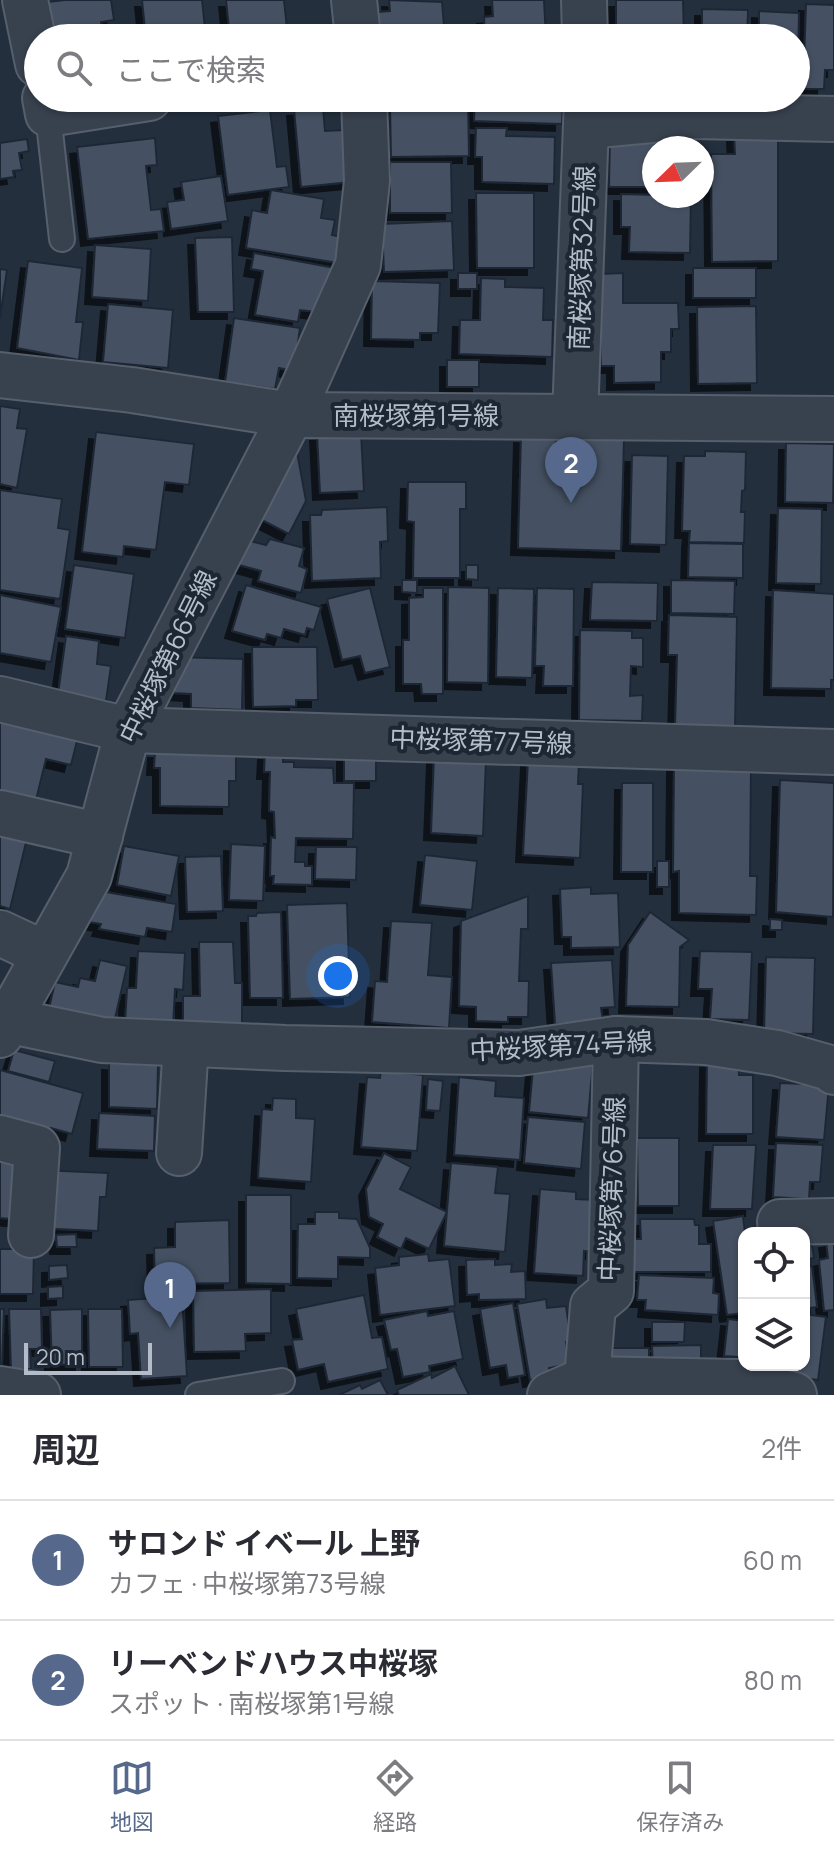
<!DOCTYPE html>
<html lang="ja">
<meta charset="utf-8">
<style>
:root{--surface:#fff;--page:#f2f2f3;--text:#2b2b33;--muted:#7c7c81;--line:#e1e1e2;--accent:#56698c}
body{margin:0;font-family:Manrope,"Noto Sans JP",sans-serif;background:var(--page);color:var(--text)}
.controls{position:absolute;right:24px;bottom:24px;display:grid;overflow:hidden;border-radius:16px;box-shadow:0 2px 6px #0004}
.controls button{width:72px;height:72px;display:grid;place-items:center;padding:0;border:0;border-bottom:2px solid var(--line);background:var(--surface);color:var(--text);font:40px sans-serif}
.compass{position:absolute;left:642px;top:136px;width:72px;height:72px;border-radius:50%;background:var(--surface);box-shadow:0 2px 6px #0004;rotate:247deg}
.scale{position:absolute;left:24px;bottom:20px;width:128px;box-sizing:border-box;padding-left:8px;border:4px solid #b4bcc9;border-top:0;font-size:22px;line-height:28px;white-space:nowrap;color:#b4bcc9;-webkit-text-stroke:6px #1d2633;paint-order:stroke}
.you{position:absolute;left:338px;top:976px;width:28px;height:28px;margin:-20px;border:6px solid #fff;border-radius:50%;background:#1a73e8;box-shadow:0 0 0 12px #1a73e833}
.badge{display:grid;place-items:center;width:52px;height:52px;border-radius:50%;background:var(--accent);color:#fff;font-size:26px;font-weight:700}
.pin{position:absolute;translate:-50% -66px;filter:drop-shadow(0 2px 4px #0008)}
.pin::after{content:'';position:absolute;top:42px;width:28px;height:24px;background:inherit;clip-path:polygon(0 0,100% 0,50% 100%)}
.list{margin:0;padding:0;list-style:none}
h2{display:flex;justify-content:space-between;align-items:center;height:104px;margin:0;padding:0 32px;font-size:34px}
h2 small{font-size:26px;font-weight:400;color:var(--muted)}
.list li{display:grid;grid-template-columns:52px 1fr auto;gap:24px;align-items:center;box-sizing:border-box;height:120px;padding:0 32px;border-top:2px solid var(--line)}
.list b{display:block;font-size:30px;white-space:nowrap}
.list p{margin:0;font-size:26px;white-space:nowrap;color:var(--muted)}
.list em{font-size:26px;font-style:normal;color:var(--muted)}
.icon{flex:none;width:44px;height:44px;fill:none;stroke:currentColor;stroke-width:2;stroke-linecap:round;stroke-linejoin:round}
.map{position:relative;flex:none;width:834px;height:1395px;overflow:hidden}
.search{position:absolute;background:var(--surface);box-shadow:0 2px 6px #0004;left:24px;right:24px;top:24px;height:88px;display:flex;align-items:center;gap:20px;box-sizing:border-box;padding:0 28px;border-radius:44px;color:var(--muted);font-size:30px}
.sheet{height:344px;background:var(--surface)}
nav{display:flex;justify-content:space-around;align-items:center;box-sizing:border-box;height:112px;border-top:2px solid var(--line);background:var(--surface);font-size:22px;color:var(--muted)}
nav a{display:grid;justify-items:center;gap:4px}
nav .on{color:var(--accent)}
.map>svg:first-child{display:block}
</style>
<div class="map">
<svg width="834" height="1395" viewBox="0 0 834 1395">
<defs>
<filter id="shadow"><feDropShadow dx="-7" dy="7" stdDeviation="0" flood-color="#0009"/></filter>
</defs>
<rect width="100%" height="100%" fill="#242f3e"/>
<!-- building -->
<g fill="#455162" stroke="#1f2835" stroke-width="2" filter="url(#shadow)">
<polygon points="65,0 111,0 114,20 101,22 103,38 52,38 47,2"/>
<polygon points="142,0 202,0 206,38 146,38"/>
<polygon points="226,0 284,0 288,38 230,38"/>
<polygon points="389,0 442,2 445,38 380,38 378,12 390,11"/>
<polygon points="492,0 544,0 546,38 485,38 484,17 493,16"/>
<polygon points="616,0 683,0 684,38 616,38"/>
<polygon points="806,4 834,5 834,70 825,70 824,89 803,89"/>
<polygon points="702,9 748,10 747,38 702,38"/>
<polygon points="759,11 799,13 797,96 796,38 759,38"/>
<polygon points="436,98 468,98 469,156 391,157 390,104 436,103"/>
<polygon points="475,98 563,98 562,124 474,121"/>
<polygon points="323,107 325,131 346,130 351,182 301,187 294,109"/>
<polygon points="270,110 277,167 286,166 289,187 228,195 218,116"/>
<polygon points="476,128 507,128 506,136 555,137 554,184 482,182 482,157 475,157"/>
<polygon points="610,133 698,133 698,148 654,148 654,187 609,187"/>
<polygon points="734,135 778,135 778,261 712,262 711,154 735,154"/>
<polygon points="155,138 157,165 146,166 151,210 161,209 164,231 88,239 77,147"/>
<polygon points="27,139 29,151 19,153 22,170 13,171 14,177 0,179 0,143"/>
<polygon points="390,162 451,162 452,213 390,213"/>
<polygon points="221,176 228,221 171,229 167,202 184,200 181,182"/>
<polygon points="271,190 324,199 321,218 335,220 332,235 342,237 338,263 246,248 252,210 267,213"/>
<polygon points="476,193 534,193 534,268 477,268"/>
<polygon points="621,194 691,196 690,253 629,252 630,227 621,227"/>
<polygon points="452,221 454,270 384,272 382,224"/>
<polygon points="232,237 234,312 198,312 195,238"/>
<polygon points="95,245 151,249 148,301 92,297"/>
<polygon points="254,253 335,268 317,312 300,310 298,322 255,315 263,271 251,269"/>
<polygon points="28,261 82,268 76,322 83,322 79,360 17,348"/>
<rect x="693" y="268" width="63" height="30"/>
<polygon points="0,269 7,270 0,318"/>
<rect x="458" y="273" width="19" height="16"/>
<polygon points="623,273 623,303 678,303 679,329 671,329 671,352 661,352 661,382 614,383 614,366 601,366 599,274"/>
<polygon points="481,278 505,279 505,287 544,288 543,320 553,320 552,357 459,354 460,320 480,320"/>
<polygon points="372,281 440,283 438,333 420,333 420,340 371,339"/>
<polygon points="108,304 173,310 168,368 103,362"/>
<polygon points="756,306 757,383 698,384 697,307"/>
<polygon points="234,318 300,328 294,371 279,368 275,389 225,382"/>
<rect x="447" y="360" width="32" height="27"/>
<polygon points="0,406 20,409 17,428 27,429 17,488 0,484"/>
<polygon points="96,432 194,444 189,485 165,482 156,550 124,546 123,557 82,552"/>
<polygon points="361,432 364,491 320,493 317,434"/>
<polygon points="521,436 556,437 556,458 575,458 576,437 624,439 621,551 518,548"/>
<polygon points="786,443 834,444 833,503 785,502"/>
<polygon points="287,450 297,452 306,501 289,534 254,516"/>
<polygon points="705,451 746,452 745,490 742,491 741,512 745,512 744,543 689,542 690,531 682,531 684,456 705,456"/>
<polygon points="632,455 668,456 666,545 630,544"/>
<polygon points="408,482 466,482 466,509 460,509 460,578 413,578 414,522 407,521"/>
<polygon points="0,490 62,499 58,528 70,530 60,599 0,590"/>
<polygon points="387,507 388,541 380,542 381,578 312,581 310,515 321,515 322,510"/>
<polygon points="778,508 822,509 821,584 776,583"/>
<polygon points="270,539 304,548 299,566 307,569 301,593 258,581 261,571 239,565 246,540 266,545"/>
<polygon points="689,543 743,544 743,578 688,577"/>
<polygon points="74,565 134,574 125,638 65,629"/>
<polygon points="466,565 478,565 478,580 466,579"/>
<polygon points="402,580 417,580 417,593 402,592"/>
<polygon points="671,580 735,581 734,614 671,613"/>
<polygon points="592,582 658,583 657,621 590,620"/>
<polygon points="246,585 321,607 314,630 307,628 305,635 284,629 281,638 267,634 265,640 232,631"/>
<polygon points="448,587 489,588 488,683 447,682"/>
<polygon points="370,588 390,667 365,673 360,656 342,660 327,599"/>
<polygon points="423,588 443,588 443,694 422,694 421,684 403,684 403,640 409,640 409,598 423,597"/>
<polygon points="498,588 534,589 532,678 496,677"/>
<polygon points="537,588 574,589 573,686 543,686 544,666 535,666"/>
<polygon points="773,590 834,594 834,680 831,680 831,689 771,688"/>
<polygon points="0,595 61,607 51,662 0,653"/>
<polygon points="669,615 737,617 735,729 675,727 677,655 668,655"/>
<polygon points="580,630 632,631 632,638 643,638 643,667 631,666 630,696 643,695 642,721 579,720"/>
<polygon points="66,636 99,641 97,664 111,666 106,701 58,694"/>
<polygon points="252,647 317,647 318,700 296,700 296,706 253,707"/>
<polygon points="174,657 243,659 242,710 191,708 191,694 174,693"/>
<polygon points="0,709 80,729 71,765 46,759 35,804 0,795"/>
<polygon points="155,751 236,751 236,781 229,781 229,807 160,806 160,768 154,768"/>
<polygon points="265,753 283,753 283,762 294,762 294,767 333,768 334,783 354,783 353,839 296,838 295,862 305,862 305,866 312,866 312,885 273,884 274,876 270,876 271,837 275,838 274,812 269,811 270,772 264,772"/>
<rect x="344" y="755" width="32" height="26"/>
<polygon points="434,757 486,760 483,836 431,833"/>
<polygon points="528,760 579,763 578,784 583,784 580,858 523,855"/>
<polygon points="674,764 751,765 750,876 757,876 756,915 679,913 679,871 673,872"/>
<polygon points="780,780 834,783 833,917 776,912"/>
<polygon points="622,783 653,783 653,872 621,872"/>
<polygon points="0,827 28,834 10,909 0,906"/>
<polygon points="231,844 265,846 263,901 229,900"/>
<polygon points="124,846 179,856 171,896 117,885"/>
<polygon points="316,847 357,847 356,880 315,879"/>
<polygon points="425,855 477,861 472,910 420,905"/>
<polygon points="221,856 223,911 187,912 185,857"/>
<rect x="657" y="861" width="12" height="26"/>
<polygon points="591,887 591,894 618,893 620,947 571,948 571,937 562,937 560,889"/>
<polygon points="94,890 176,904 172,932 147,928 145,937 99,929 101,924 89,922"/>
<polygon points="528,896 528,929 521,929 519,981 529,981 528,1017 508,1017 508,1022 476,1021 476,1007 459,1006 461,921"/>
<polygon points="347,903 350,997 290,999 287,905"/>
<polygon points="281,912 283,998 250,998 248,916 256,916 257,913"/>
<polygon points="650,912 689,940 680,947 679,1007 626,1006 628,945"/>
<polygon points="770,919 782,920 782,930 770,930"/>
<polygon points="391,921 432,923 428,975 452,977 449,1028 372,1022 375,981 387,982"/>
<polygon points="199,942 233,942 235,983 242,983 242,1037 183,1032 183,996 200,996"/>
<polygon points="138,951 185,953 183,990 175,989 173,1027 125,1024 127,988 136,988"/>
<polygon points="700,951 752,952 749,1020 710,1019 712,989 698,989"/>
<polygon points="766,957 815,958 813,1034 764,1033"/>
<polygon points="100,960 127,966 113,1027 48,1013 55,982 78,987 80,978 95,981"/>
<polygon points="612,960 615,1007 601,1008 603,1022 555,1024 551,963"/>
<polygon points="14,1050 55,1061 49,1082 8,1071"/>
<polygon points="707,1061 738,1062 739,1075 753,1075 753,1134 706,1134"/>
<polygon points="593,1062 588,1118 529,1112 533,1069 556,1071 569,1065"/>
<polygon points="109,1063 158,1065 157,1109 109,1107"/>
<polygon points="0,1070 83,1093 72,1134 51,1128 50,1132 0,1119"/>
<polygon points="381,1071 423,1075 417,1151 361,1147 367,1077 380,1078"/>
<polygon points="459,1077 496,1081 495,1096 524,1098 520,1160 454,1155"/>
<polygon points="428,1079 443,1081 440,1111 426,1110"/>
<polygon points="780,1083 829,1085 824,1140 776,1137"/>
<polygon points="273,1098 296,1099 296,1118 315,1119 311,1182 258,1178 262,1109 272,1110"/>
<polygon points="99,1113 155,1116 154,1151 97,1149"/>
<polygon points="528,1117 585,1122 581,1169 524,1163"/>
<polygon points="637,1138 679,1138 679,1206 638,1206"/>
<polygon points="776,1143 823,1145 820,1182 810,1182 809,1199 773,1197"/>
<polygon points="713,1145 756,1145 752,1209 710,1209"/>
<polygon points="0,1151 21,1152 24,1220 0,1218"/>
<polygon points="384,1153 411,1167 400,1189 447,1212 429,1249 406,1238 401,1249 377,1237 383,1224 369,1217 366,1189"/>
<polygon points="451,1163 498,1167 495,1193 510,1194 505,1252 444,1246"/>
<polygon points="40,1170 108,1173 106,1197 100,1197 98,1231 37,1228"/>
<polygon points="540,1189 576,1192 576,1199 595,1200 592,1252 584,1251 583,1276 534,1273"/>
<polygon points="246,1195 291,1195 291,1284 246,1283"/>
<polygon points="315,1212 339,1212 339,1218 357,1219 370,1248 370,1258 338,1257 338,1279 297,1278 298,1224 315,1224"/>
<polygon points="743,1216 745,1233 744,1313 727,1315 713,1221"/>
<polygon points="640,1219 694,1219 695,1225 699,1225 699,1244 711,1244 711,1272 633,1272 634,1239 641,1239"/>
<polygon points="229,1220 230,1283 155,1284 154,1248 175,1247 175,1222"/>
<polygon points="76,1234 77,1247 57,1247 56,1235"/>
<polygon points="834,1240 834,1310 824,1311 819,1260 828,1258 826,1241"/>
<polygon points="812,1245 814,1258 804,1260 804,1246"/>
<polygon points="0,1249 34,1249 33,1294 0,1294"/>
<polygon points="428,1254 429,1261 449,1259 455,1306 380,1315 375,1268 399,1265 399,1257"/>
<polygon points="495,1259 495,1265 512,1264 511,1272 525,1271 526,1299 479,1300 479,1294 467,1295 466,1260"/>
<polygon points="67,1265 68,1278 49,1280 49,1266"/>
<polygon points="812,1266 817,1307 804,1309 804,1267"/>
<polygon points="639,1275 714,1278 713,1293 719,1294 718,1315 645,1310 646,1300 637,1300"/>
<polygon points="63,1286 63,1298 48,1299 48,1287"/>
<polygon points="271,1289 271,1333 245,1334 246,1351 194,1352 193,1291"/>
<polygon points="364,1295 372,1338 382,1337 388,1369 328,1382 324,1364 298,1370 292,1340 302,1339 296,1309"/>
<polygon points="182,1296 187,1376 141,1379 138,1333 130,1334 128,1300"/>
<polygon points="546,1299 547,1308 566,1306 571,1341 566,1342 569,1364 549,1368 550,1377 530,1380 517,1304"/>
<polygon points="513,1303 525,1375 508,1378 506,1365 490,1368 480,1309"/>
<polygon points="0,1309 4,1309 2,1364 0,1364"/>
<polygon points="9,1309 41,1309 42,1349 30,1349 31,1369 11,1369"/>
<polygon points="82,1309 82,1364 52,1365 50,1310"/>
<polygon points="88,1309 122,1309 123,1367 89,1367"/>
<polygon points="427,1311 428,1316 454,1311 463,1359 429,1366 430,1372 403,1377 397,1349 391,1350 384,1320"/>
<polygon points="804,1314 826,1317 818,1380 783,1375 784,1365 804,1365"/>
<polygon points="728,1319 744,1321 744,1364 737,1364 737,1357 724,1356"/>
<polygon points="652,1322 685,1322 684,1342 652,1342"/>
<polygon points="701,1345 701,1371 653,1372 652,1346"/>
<rect x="611" y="1348" width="38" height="23"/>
<polygon points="455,1366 469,1395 399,1395 397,1390 431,1374 432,1378"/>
<polygon points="380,1380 388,1395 339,1395 360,1385 362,1389"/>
</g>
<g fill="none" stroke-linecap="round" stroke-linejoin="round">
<!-- service casing -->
<g stroke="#565f6c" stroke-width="28">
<g id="service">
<polyline points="48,114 62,239"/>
<polyline points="198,1395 282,1381"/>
</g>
</g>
<!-- minor casing -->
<g stroke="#565f6c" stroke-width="48">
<g id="minor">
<polyline points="25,0 38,64"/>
<polyline points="354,0 358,38"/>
<polyline points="584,0 585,38"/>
<polyline points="45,98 48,114 149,98"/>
<polyline points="587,126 694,116 834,119"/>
<polyline points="0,375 132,390 291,415 834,419"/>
<polyline points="575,417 587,98"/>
<polyline points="0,699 128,730 834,752"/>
<polyline points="0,813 100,836"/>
<polyline points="0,933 45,954"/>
<polyline points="6,1020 102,1040 285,1048 519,1053 616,1039 706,1042 777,1053 830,1068 834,1072"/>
<polyline points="0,1035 89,876 128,730 291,415 358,265 367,181 364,98"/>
<polyline points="0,1138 37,1148 31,1235"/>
<polyline points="179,1153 186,1044"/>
<polyline points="780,1222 834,1221"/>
<polyline points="587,1379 593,1306 611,1291 616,1039"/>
<polyline points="0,1389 38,1395"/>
<polyline points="550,1395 587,1379 738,1382 794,1395"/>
</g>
</g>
<!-- service -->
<use href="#service" stroke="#38414e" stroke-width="24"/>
<!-- minor -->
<use href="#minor" stroke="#38414e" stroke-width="44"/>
</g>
<g text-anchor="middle" stroke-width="8" stroke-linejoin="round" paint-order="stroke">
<!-- street labels -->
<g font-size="26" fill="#b4bcc9" stroke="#1d2633">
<text transform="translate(582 258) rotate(-88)" y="9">南桜塚第32号線</text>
<text x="416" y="425">南桜塚第1号線</text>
<text transform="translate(168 657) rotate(-64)" y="9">中桜塚第66号線</text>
<text transform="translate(481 741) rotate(2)" y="9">中桜塚第77号線</text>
<text transform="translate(561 1046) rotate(-3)" y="9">中桜塚第74号線</text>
<text transform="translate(612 1189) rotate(-88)" y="9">中桜塚第76号線</text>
</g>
</g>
</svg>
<div class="controls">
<button><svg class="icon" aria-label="locate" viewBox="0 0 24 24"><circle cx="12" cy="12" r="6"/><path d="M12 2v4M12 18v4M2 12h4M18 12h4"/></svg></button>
<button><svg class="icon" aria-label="layers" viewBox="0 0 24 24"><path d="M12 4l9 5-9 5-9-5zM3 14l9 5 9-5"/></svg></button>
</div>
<svg class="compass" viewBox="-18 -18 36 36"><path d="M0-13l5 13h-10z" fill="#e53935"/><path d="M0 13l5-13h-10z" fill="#7c7c81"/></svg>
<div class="scale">20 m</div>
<div class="you"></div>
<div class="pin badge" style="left:170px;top:1328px">1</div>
<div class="pin badge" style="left:571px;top:503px">2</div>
<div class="search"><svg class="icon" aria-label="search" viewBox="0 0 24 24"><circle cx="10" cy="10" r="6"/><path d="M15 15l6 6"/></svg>ここで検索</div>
</div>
<section class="sheet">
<h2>周辺<small>2件</small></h2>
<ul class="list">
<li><span class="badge">1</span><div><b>サロンド イベール 上野</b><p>カフェ · 中桜塚第73号線</p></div><em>60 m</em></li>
<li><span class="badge">2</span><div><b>リーベンドハウス中桜塚</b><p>スポット · 南桜塚第1号線</p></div><em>80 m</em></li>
</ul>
</section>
<nav>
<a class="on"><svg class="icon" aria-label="map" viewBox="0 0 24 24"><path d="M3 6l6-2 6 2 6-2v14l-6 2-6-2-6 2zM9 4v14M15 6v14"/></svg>地図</a>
<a><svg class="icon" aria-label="directions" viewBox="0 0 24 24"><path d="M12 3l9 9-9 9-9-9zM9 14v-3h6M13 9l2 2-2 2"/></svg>経路</a>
<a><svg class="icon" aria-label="saved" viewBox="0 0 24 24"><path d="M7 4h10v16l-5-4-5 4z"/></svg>保存済み</a>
</nav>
